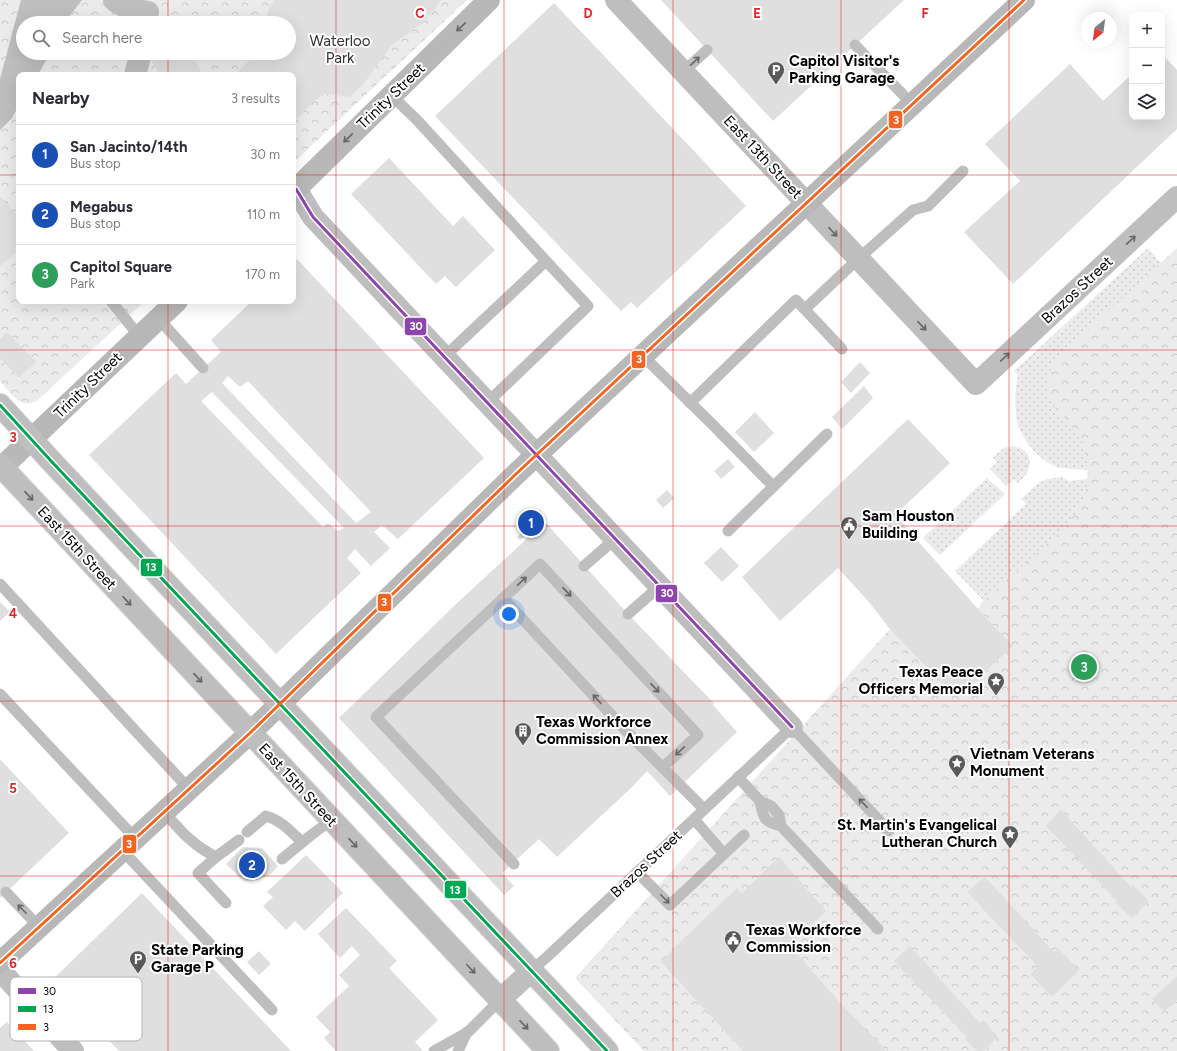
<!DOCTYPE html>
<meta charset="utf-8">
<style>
:root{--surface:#fff;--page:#f7f7f7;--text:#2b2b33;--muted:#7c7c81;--line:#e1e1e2;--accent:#595959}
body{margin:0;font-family:Figtree,sans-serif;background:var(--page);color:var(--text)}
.controls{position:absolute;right:12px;top:12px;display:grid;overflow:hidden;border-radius:8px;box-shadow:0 4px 16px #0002}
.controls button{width:36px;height:36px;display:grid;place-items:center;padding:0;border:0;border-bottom:1px solid var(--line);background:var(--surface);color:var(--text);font:20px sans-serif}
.compass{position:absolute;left:1081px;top:12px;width:36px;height:36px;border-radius:50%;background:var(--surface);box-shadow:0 4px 16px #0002;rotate:209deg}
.you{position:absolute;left:509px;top:614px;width:14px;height:14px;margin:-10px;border:3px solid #fff;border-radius:50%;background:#1a73e8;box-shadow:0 0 0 6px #1a73e833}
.badge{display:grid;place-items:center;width:26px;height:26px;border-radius:50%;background:var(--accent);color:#fff;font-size:13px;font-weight:700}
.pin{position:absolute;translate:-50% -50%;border:2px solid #fff;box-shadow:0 1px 4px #0006}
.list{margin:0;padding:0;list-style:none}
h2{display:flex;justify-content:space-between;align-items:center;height:52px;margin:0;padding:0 16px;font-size:17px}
h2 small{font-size:13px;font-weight:400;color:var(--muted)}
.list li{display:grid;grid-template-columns:26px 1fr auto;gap:12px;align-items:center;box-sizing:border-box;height:60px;padding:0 16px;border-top:1px solid var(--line)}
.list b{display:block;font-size:15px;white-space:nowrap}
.list p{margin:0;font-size:13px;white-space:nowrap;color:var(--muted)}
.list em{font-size:13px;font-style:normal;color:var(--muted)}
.icon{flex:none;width:22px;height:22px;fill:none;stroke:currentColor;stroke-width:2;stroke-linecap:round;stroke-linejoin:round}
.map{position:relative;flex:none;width:1177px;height:1051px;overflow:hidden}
.search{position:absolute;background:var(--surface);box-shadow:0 4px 16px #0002;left:16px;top:16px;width:280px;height:44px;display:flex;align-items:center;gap:10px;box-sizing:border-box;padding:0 14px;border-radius:22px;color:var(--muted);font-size:15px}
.panel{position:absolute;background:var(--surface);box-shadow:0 4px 16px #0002;left:16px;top:72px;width:280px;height:232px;border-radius:8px}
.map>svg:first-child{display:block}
</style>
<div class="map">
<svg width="1177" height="1051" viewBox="0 0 1177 1051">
<defs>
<pattern id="grass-dots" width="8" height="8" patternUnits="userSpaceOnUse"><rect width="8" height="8" fill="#ebebeb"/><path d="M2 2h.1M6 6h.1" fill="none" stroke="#c8c8c8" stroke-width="1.8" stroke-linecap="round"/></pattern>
<pattern id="forest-crowns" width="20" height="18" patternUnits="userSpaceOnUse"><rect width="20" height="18" fill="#ebebeb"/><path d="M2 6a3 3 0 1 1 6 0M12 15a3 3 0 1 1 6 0" fill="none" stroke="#c8c8c8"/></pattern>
</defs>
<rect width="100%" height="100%" fill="#fff"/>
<!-- grass -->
<g fill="url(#grass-dots)">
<path d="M1148,248L1170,274L1091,470C1080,469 1067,470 1057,467C1039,460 1024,442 1018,425C1014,411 1015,389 1018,375L1014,371Z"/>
<path d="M1011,446C1024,447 1034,455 1028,470C1027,475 1022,479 1018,483L1014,479L1006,486L990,469L997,462L993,457L1004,448Z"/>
<polygon points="1061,477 1069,481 1093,478 1046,664 955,571 1026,504 1021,499 1037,484 1047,479"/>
<polygon points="987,478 1005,494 940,555 923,538"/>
</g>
<!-- forest -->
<g fill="url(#forest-crowns)" fill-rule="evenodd">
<path d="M0,0H467L293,163V75H19V301H145L38,400C21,411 10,392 0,381ZM23,23H289V53H23Z"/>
<polygon points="1177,248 1177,1051 644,1051 575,978 890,629 951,693 968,689 1013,646 978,609 982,602 1059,533 1076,513 1085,495 1087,483 1088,467 1083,443 1067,420 1055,408 1048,393 1048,374 1058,357"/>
</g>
<!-- water -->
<polygon fill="#bebebe" points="21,0 82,0 64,23 23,23 23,53 50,53 38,75 19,75 19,105 12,118 0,130 0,79"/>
<!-- building -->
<g fill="#dfdfdf" fill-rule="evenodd">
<polygon points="274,0 441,0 425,21 391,46 361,87 349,97 330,94 322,94 296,119 293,116 293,75 234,75 250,60 254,53 289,53 289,23 266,23 268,11"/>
<polygon points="661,0 904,0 773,121"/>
<polygon points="554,3 746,206 637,308 631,302 621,311 435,116"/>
<polygon points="155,53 192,53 194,59 203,75 159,75 151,59"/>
<polygon points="1162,54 1177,70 1177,129 1013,284 964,232 1020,181 985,144 1070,64 1103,101 1132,74 1132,117 1162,117"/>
<polygon points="389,158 453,226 463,216 495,250 456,287 445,276 436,284 351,194"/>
<polygon points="0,196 19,217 19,245 15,248 17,250 13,255 0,266"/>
<path d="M297,259L484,458L398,539L382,525L374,532L390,548L371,566L355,549L347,558L361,573L276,654L89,455L176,373L186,384L221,352L211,340L252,301H293V263ZM228,376L240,387L248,381L371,512L356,523L222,383ZM212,392L344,528L338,531L328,523L323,527L201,401Z"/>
<polygon points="7,332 36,362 19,378 0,358 0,339"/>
<polygon points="860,362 870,373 851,393 841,382"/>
<polygon points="864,386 873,398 842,429 832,417"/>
<polygon points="755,412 774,433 754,452 735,432"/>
<polygon points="908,419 950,463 895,515 978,609 1013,646 968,689 951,693 890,629 868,601 838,568 780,621 742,577"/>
<polygon points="728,459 735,467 721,479 714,471"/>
<polygon points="667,490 674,498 663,508 656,500"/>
<polygon points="545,522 628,614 700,689 714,703 713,705 737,732 670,796 647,771 631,788 557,857 539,839 502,873 514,886 504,895 339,718 454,606"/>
<polygon points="526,528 529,532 520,540 517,537"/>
<polygon points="721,547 739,566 722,582 704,563"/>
<polygon points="0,602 10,612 0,621"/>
<polygon points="0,759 69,833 0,898"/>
<polygon points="1061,810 1131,887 1133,885 1149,901 1132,918 1115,902 1117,901 1046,826"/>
<polygon points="243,847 262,848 278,866 273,872 269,875 258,880 245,881 240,878 226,864"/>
<polygon points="306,855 343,893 305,931 295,921 286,930 263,906 273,897 267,892"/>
<polygon points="779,857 826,911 790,946 844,1007 887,1051 743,1051 661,962 683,939 737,888 741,894"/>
<polygon points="985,877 1054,952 1058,948 1079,970 1052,997 1030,974 1038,967 967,892"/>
<polygon points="142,893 291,1051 119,1051 52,980"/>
<polygon points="346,908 397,961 389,968 438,1020 415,1042 423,1051 336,1051 324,1038 330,1032 316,1017 349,986 339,975 360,955 352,946 340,958 318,934"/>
<polygon points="910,946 980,1023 983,1020 998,1037 983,1051 977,1051 964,1038 966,1036 894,961"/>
<polygon points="259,951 271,964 259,975 247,962"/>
<polygon points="1177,976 1177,1000 1164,1012 1152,999"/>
<polygon points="7,1022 34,1051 0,1051 0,1028"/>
</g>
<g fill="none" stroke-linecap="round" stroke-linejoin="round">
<!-- primary casing -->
<g stroke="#dbdbdb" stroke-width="24">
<g id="primary">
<polyline points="0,405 52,462 607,1051"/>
<polyline points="0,465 548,1051"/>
</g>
</g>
<!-- lane -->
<g stroke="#bebebe" stroke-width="11">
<polyline points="855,45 912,104"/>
<polyline points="683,72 707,50"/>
<polyline points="391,95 417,120 546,261"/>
<polyline points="111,301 139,336"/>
<polyline points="805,309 858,259 913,210 928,206 963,171"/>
<polyline points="158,318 203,368"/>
<polyline points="643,356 712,424 773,486"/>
<polyline points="444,357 546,261 588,306 487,403"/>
<polyline points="690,403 796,300 842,349"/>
<polyline points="728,531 827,434"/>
<polyline points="584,566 615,539"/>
<polyline points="0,584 189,789"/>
<polyline points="503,598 630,735 704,809"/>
<polyline points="628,614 660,586"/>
<polyline points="0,694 135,838"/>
<path d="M738,777L760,801L771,806L779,815L781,826C764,822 763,818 760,801"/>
<path d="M164,812C181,831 192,845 216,857L239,840"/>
<polyline points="781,826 878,929"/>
<path d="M247,832L266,816C281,820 291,832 302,842"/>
<polyline points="122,850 272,1010"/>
<polyline points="724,854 744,835"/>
<polyline points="216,857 198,873 226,903"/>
<polyline points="282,859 310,836 331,820"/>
<polyline points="514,864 376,717 540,564 698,735 663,767"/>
<polyline points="637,872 670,905 724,854 694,819"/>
<polyline points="6,892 39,927"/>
<polyline points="531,971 548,956 792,727 889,831"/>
<polyline points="434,1051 468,1032 500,1000"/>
<polyline points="458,1051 467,1032"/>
</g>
<!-- street -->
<g stroke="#bebebe" stroke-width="22">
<path d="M114,0C123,8 136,10 148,12"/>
<polyline points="616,0 976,384 1177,197"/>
<polyline points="135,75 141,53"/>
<polyline points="296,189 313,217 792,727"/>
<polyline points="0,970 73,1051"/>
<polyline points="500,1000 531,971"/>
</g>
<!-- secondary -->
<g stroke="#b8b8b8" stroke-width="22">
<polyline points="293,192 489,0"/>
<polyline points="0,469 177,301"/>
<polyline points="0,963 250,733 517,473 1024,0"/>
</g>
<!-- primary -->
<use href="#primary" stroke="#bebebe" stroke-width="22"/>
<!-- bus-1 casing -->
<g stroke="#fff" stroke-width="6">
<polyline id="bus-1" points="296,189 313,217 792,727"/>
</g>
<!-- bus-2 casing -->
<g stroke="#fff" stroke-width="6">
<polyline id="bus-2" points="0,405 52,462 607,1051"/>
</g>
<!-- bus-3 casing -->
<g stroke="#fff" stroke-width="6">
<polyline id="bus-3" points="0,963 250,733 517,473 1024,0"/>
</g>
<!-- bus-1 -->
<use href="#bus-1" stroke="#8e44ad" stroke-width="3"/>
<!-- bus-2 -->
<use href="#bus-2" stroke="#00a651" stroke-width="3"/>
<!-- bus-3 -->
<use href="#bus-3" stroke="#f26522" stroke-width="3"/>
</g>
<!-- one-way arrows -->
<defs><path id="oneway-shaft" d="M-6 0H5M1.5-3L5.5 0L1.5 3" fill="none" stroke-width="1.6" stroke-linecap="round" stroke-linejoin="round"/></defs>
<g stroke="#656565">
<use href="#oneway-shaft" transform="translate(461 27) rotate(136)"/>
<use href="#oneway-shaft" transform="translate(348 138) rotate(136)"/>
</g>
<g stroke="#686868">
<use href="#oneway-shaft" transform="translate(695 61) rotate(-43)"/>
<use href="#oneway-shaft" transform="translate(833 232) rotate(47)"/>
<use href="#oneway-shaft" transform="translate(1131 240) rotate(-43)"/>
<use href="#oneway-shaft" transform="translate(922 326) rotate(47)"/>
<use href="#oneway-shaft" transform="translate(1005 357) rotate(-43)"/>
<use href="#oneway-shaft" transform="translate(29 496) rotate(47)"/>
<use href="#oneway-shaft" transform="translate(522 581) rotate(-43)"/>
<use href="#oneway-shaft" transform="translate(567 592) rotate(47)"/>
<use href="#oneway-shaft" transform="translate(127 601) rotate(47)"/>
<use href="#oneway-shaft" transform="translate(198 678) rotate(47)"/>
<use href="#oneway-shaft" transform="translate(655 688) rotate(47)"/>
<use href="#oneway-shaft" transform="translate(597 699) rotate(-132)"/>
<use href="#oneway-shaft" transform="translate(680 751) rotate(137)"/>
<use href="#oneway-shaft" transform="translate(863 803) rotate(-133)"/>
<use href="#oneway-shaft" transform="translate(353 843) rotate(47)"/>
<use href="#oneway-shaft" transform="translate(665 899) rotate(45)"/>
<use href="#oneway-shaft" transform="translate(22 909) rotate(-135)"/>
<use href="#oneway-shaft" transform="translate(471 969) rotate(46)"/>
<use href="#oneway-shaft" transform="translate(524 1025) rotate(47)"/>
</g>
<!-- grid -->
<path fill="none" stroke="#d62828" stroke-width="1" stroke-opacity="0.55" d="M168,0V23M336,0V1051M504,0V1051M673,0V1051M841,0V1051M1009,0V1051M168,53V75M0,175H19M293,175H1177M168,301V1051M0,350H1177M0,526H1177M0,701H1177M0,876H1177"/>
<!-- icons -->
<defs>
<g id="parking-pin" transform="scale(0.9)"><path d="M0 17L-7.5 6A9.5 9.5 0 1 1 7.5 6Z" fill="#595959" stroke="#fff"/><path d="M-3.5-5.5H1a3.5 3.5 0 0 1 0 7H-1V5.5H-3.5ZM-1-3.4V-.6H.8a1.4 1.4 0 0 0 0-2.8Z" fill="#fff"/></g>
<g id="civic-pin" transform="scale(0.9)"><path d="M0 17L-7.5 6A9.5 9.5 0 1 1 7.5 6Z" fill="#595959" stroke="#fff"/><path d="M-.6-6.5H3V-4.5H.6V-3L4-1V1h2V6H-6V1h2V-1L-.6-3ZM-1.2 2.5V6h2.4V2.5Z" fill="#fff"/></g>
<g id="sight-pin" transform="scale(0.9)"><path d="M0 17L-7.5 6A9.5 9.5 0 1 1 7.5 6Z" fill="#595959" stroke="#fff"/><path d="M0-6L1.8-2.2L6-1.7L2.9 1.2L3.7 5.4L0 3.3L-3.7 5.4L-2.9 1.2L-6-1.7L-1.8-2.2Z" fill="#fff"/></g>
<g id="building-pin" transform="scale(0.9)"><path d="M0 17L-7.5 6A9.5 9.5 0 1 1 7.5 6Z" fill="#595959" stroke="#fff"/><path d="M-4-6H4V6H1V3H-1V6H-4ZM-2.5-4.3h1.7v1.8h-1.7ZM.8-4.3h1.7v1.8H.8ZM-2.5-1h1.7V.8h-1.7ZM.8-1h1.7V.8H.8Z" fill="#fff"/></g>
</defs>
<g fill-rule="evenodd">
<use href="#parking-pin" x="776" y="70"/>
<use href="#civic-pin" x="849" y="525"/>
<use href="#sight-pin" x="996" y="681"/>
<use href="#building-pin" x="523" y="731"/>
<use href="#sight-pin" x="957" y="763"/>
<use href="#sight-pin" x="1010" y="834"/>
<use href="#civic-pin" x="733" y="939"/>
<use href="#parking-pin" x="138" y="959"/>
</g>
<g text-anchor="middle" stroke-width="4" stroke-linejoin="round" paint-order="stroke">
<!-- park labels -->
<g font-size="15" fill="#323232" stroke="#fff">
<text x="340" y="46">Waterloo<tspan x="340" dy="17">Park</tspan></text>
</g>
<!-- poi labels -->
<g font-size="15" font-weight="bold" fill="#000" stroke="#fff" text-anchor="start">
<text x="789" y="66">Capitol Visitor's<tspan x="789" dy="17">Parking Garage</tspan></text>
<text x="862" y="521">Sam Houston<tspan x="862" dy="17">Building</tspan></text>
<text x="983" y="677" text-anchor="end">Texas Peace<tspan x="983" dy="17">Officers Memorial</tspan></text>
<text x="536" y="727">Texas Workforce<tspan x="536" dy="17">Commission Annex</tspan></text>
<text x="970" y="759">Vietnam Veterans<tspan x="970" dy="17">Monument</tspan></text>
<text x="997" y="830" text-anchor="end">St. Martin's Evangelical<tspan x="997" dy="17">Lutheran Church</tspan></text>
<text x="746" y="935">Texas Workforce<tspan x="746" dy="17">Commission</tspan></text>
<text x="151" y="955">State Parking<tspan x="151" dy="17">Garage P</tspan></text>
</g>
<!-- street labels -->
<g font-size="15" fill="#000" stroke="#fff">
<text transform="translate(391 96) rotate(-44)" y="5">Trinity Street</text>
<text transform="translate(763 157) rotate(47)" y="5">East 13th Street</text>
<text transform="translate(1077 290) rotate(-43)" y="5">Brazos Street</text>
<text transform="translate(88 385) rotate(-44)" y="5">Trinity Street</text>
<text transform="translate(77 548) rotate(47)" y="5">East 15th Street</text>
<text transform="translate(298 785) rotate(47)" y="5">East 15th Street</text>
<text transform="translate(646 864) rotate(-43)" y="5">Brazos Street</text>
</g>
</g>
<!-- legend -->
<rect x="10" y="977" width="132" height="64" rx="6" fill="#fff" stroke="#b2b2b2" stroke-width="1"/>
<rect x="18" y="988" width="18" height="6" fill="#8e44ad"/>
<rect x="18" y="1006" width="18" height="6" fill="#00a651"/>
<rect x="18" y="1024" width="18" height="6" fill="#f26522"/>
<g font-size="11" fill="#000">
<text x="43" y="995">30</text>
<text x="43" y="1013">13</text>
<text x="43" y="1031">3</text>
</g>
<g font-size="13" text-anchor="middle" font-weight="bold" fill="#d62828" stroke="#fff" stroke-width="4" stroke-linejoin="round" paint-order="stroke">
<text x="420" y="18">C</text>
<text x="588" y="18">D</text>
<text x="757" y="18">E</text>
<text x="925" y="18">F</text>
<text x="13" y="442">3</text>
<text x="13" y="618">4</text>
<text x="13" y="793">5</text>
<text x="13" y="968">6</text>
</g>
<g stroke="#fff" stroke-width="1.5">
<rect x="888" y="110" width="15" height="19" rx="4" fill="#f26522"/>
<rect x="404" y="317" width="23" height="19" rx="4" fill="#8e44ad"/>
<rect x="631" y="350" width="15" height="19" rx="4" fill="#f26522"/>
<rect x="140" y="558" width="23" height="19" rx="4" fill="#00a651"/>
<rect x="655" y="584" width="23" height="19" rx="4" fill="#8e44ad"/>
<rect x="377" y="593" width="15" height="19" rx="4" fill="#f26522"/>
<rect x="122" y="834" width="15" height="20" rx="4" fill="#f26522"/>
<rect x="444" y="880" width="23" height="19" rx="4" fill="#00a651"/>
</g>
<g font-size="11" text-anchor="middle" font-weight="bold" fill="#fff">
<text x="896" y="124">3</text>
<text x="416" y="330">30</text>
<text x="639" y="363">3</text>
<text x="151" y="571">13</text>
<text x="667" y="597">30</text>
<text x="384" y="606">3</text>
<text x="129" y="848">3</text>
<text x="455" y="894">13</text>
</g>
</svg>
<div class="controls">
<button>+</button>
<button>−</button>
<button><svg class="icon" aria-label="layers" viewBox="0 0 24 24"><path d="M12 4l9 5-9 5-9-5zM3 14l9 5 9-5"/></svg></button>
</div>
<svg class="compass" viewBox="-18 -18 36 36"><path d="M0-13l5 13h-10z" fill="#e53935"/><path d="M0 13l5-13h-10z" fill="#7c7c81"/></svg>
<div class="you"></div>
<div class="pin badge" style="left:531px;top:523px;background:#1a4fb4">1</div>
<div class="pin badge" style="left:252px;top:865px;background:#1a4fb4">2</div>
<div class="pin badge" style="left:1084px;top:667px;background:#2e9e5b">3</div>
<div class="search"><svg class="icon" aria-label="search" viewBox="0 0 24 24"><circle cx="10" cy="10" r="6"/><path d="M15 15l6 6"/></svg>Search here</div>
<section class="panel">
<h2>Nearby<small>3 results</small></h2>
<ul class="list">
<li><span class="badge" style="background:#1a4fb4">1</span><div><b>San Jacinto/14th</b><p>Bus stop</p></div><em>30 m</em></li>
<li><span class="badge" style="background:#1a4fb4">2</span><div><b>Megabus</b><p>Bus stop</p></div><em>110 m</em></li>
<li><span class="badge" style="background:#2e9e5b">3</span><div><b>Capitol Square</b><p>Park</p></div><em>170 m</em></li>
</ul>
</section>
</div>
